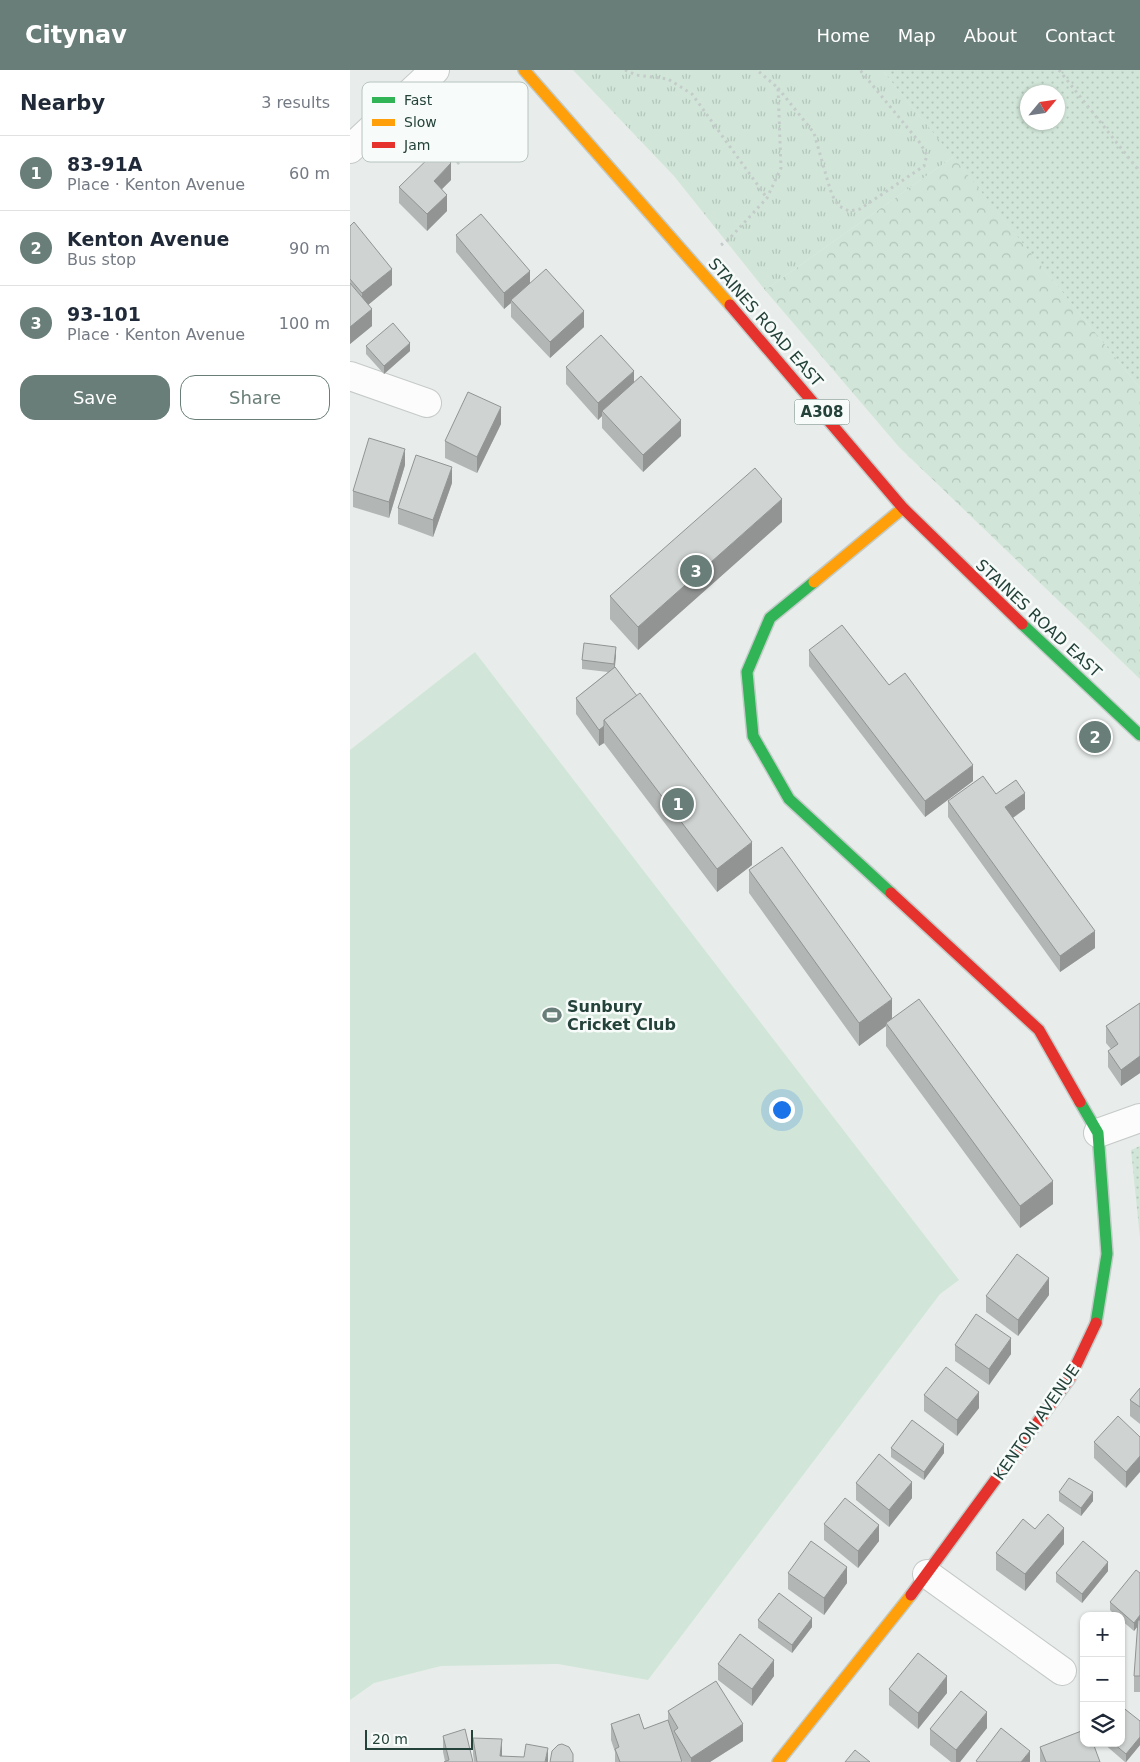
<!DOCTYPE html>
<meta charset="utf-8">
<style>
:root{--surface:#fff;--page:#f6f6f7;--text:#1f2937;--muted:#747a83;--line:#e0e1e3;--accent:#697e78}
body{margin:0;font-family:"DejaVu Sans",sans-serif;background:var(--page);color:var(--text)}
.controls{position:absolute;right:15px;bottom:15px;display:grid;overflow:hidden;border-radius:10px;box-shadow:0 1px 4px #0004}
.controls button{width:45px;height:45px;display:grid;place-items:center;padding:0;border:0;border-bottom:1px solid var(--line);background:var(--surface);color:var(--text);font:25px sans-serif}
.compass{position:absolute;left:670px;top:15px;width:45px;height:45px;border-radius:50%;background:var(--surface);box-shadow:0 1px 4px #0004;rotate:61deg}
.scale{position:absolute;left:15px;bottom:12px;width:108px;box-sizing:border-box;padding-left:5px;border:2px solid #24423a;border-top:0;font-size:14px;line-height:18px;white-space:nowrap;color:#24423a;-webkit-text-stroke:4px #f7fbf9;paint-order:stroke}
.you{position:absolute;left:431px;top:1039px;width:18px;height:18px;margin:-12px;border:4px solid #fff;border-radius:50%;background:#1a73e8;box-shadow:0 0 0 8px #1a73e833}
.badge{display:grid;place-items:center;width:32px;height:32px;border-radius:50%;background:var(--accent);color:#fff;font-size:16px;font-weight:700}
.pin{position:absolute;translate:-50% -50%;border:2px solid #fff;box-shadow:0 1px 5px #0006}
.list{margin:0;padding:0;list-style:none}
h2{display:flex;justify-content:space-between;align-items:center;height:65px;margin:0;padding:0 20px;font-size:21px}
h2 small{font-size:16px;font-weight:400;color:var(--muted)}
.list li{display:grid;grid-template-columns:32px 1fr auto;gap:15px;align-items:center;box-sizing:border-box;height:75px;padding:0 20px;border-top:1px solid var(--line)}
.list b{display:block;font-size:19px;white-space:nowrap}
.list p{margin:0;font-size:16px;white-space:nowrap;color:var(--muted)}
.list em{font-size:16px;font-style:normal;color:var(--muted)}
.actions{display:flex;gap:10px;padding:15px 20px}
.actions a{flex:1;padding:11px 0;border:1px solid var(--accent);border-radius:15px;text-align:center;font-size:18px;color:var(--accent)}
.actions .main{background:var(--accent);color:#fff}
.icon{flex:none;width:28px;height:28px;fill:none;stroke:currentColor;stroke-width:2;stroke-linecap:round;stroke-linejoin:round}
.map{position:relative;flex:none;width:790px;height:1692px;overflow:hidden}
header{display:flex;align-items:center;gap:30px;box-sizing:border-box;height:70px;padding:0 25px;background:var(--accent);color:#fff}
header strong{font-size:24px}
nav{display:flex;gap:28px;margin-inline-start:auto;font-size:18px}
main{display:flex}
aside{flex:1;background:var(--surface)}
.map>svg:first-child{display:block}
</style>
<header>
<strong>Citynav</strong>
<nav><a>Home</a><a>Map</a><a>About</a><a>Contact</a></nav>
</header>
<main>
<aside>
<h2>Nearby<small>3 results</small></h2>
<ul class="list">
<li><span class="badge">1</span><div><b>83-91A</b><p>Place · Kenton Avenue</p></div><em>60 m</em></li>
<li><span class="badge">2</span><div><b>Kenton Avenue</b><p>Bus stop</p></div><em>90 m</em></li>
<li><span class="badge">3</span><div><b>93-101</b><p>Place · Kenton Avenue</p></div><em>100 m</em></li>
</ul>
<div class="actions"><a class="main">Save</a><a>Share</a></div>
</aside>
<div class="map">
<svg width="790" height="1692" viewBox="0 0 790 1692">
<defs>
<pattern id="grass-dots" width="8" height="8" patternUnits="userSpaceOnUse" patternTransform="scale(1.25)"><rect width="8" height="8" fill="#d1e6d8"/><path d="M2 2h.1M6 6h.1" fill="none" stroke="#b3c6ba" stroke-width="1.8" stroke-linecap="round"/></pattern>
<pattern id="forest-crowns" width="20" height="18" patternUnits="userSpaceOnUse" patternTransform="scale(1.25)"><rect width="20" height="18" fill="#d1e6d8"/><path d="M2 6a3 3 0 1 1 6 0M12 15a3 3 0 1 1 6 0" fill="none" stroke="#b3c6ba"/></pattern>
<pattern id="park-tufts" width="24" height="20" patternUnits="userSpaceOnUse" patternTransform="scale(1.25)"><rect width="24" height="20" fill="#d1e6d8"/><path d="M3 7l-1-3M5 7V3M7 7l1-3M15 17l-1-3M17 17v-4M19 17l1-3" fill="none" stroke="#b3c6ba"/></pattern>
</defs>
<rect width="100%" height="100%" fill="#e8edeb"/>
<!-- grass -->
<g fill="url(#grass-dots)" fill-rule="evenodd">
<path d="M532,0H790V318ZM678,22H708V52H678Z"/>
<polygon points="790,1076 790,1168 781,1080"/>
</g>
<!-- forest -->
<polygon fill="url(#forest-crowns)" points="603,87 790,318 790,609 549,377 415,220"/>
<!-- park -->
<polygon fill="url(#park-tufts)" points="223,0 532,0 603,87 415,220 324,106"/>
<!-- pitch -->
<polygon fill="#d1e6d8" points="125,582 609,1210 590,1224 298,1610 208,1594 91,1596 24,1613 0,1630 0,680"/>
<g fill="none" stroke-linecap="round" stroke-linejoin="round">
<!-- street casing -->
<g stroke="#c5cac8" stroke-width="30">
<g id="street">
<polyline points="0,79 85,0"/>
<polyline points="0,306 77,333"/>
<polyline points="748,1063 790,1048"/>
<polyline points="577,1504 712,1601"/>
</g>
</g>
<!-- fast casing -->
<g stroke="#c3cbc8" stroke-width="14">
<g id="fast">
<polyline points="464,512 420,548 397,602 403,666 439,729 541,823"/>
<polyline points="672,554 790,665"/>
<polyline points="730,1032 748,1063 757,1184 746,1253"/>
</g>
</g>
<!-- slow casing -->
<g stroke="#c3cbc8" stroke-width="14">
<g id="slow">
<polyline points="174,0 380,235"/>
<polyline points="464,512 553,438"/>
<polyline points="428,1692 561,1525"/>
</g>
</g>
<!-- jam casing -->
<g stroke="#c3cbc8" stroke-width="14">
<g id="jam">
<polyline points="380,235 553,438 672,554"/>
<polyline points="541,823 689,960 730,1032"/>
<polyline points="561,1525 720,1308 746,1253"/>
</g>
</g>
<!-- path -->
<g stroke="#c3ccca" stroke-width="3" stroke-dasharray="2.5 4" stroke-linecap="butt">
<polyline points="275,0 286,5 318,9 342,24 417,128"/>
<polyline points="709,0 790,102"/>
<polyline points="428,18 464,63 478,112 482,125 489,136 499,141 510,139 574,96 577,85 570,73 510,0"/>
<polyline points="99,30 118,55 116,85 105,96"/>
<polyline points="371,175 379,169 417,128 431,98 428,18 407,0"/>
</g>
<!-- street -->
<use href="#street" stroke="#fcfcfc" stroke-width="28"/>
<!-- fast -->
<use href="#fast" stroke="#30b455" stroke-width="11"/>
<!-- slow -->
<use href="#slow" stroke="#ff9f0a" stroke-width="11"/>
<!-- jam -->
<use href="#jam" stroke="#e5322d" stroke-width="11"/>
</g>
<!-- wall -->
<g fill="#b2b6b5">
<polygon points="101,110 92,119 97,141 77,161 49,133 49,117"/>
<polygon points="0,156 42,215 18,235 22,256 0,274"/>
<polygon points="106,165 180,213 234,257 200,288 161,247 161,233 154,239 106,182"/>
<polygon points="16,276 60,281 34,304 16,284"/>
<polygon points="216,297 284,312 331,366 293,402 252,358 252,346 248,350 216,314"/>
<polygon points="151,354 127,403 95,388 95,371"/>
<polygon points="55,395 39,448 3,437 3,421"/>
<polygon points="102,413 83,467 48,454 48,438"/>
<polygon points="432,452 288,580 260,549 260,526"/>
<polygon points="459,580 539,615 623,711 575,747 459,596"/>
<polygon points="266,585 265,597 402,795 367,822 254,673 249,676 226,644 226,628 258,602 232,599 232,590"/>
<polygon points="646,724 675,739 663,748 745,878 710,902 598,747 598,731"/>
<polygon points="399,800 542,950 703,1134 670,1158 536,976 536,956 509,976 399,823"/>
<polygon points="790,933 790,1003 771,1016 758,997 758,981 761,979 756,973 756,956"/>
<polygon points="699,1225 668,1266 636,1242 636,1226"/>
<polygon points="605,1275 661,1284 639,1315 605,1291"/>
<polygon points="790,1318 790,1354 780,1346 780,1330"/>
<polygon points="574,1325 629,1338 607,1366 574,1341"/>
<polygon points="790,1367 776,1418 744,1388 744,1372"/>
<polygon points="541,1378 594,1383 574,1410 541,1387"/>
<polygon points="506,1413 562,1428 539,1457 506,1430"/>
<polygon points="709,1422 743,1431 731,1446 709,1431"/>
<polygon points="474,1454 529,1471 508,1498 474,1470"/>
<polygon points="714,1474 675,1521 646,1500 646,1483"/>
<polygon points="758,1501 732,1533 706,1512 706,1503"/>
<polygon points="438,1503 497,1513 474,1545 438,1519"/>
<polygon points="790,1503 790,1622 784,1622 784,1606 788,1556 784,1561 771,1550 771,1546 766,1546 760,1540 760,1532"/>
<polygon points="408,1550 462,1557 442,1583 408,1558"/>
<polygon points="368,1594 424,1606 402,1636 368,1610"/>
<polygon points="539,1619 597,1623 568,1659 539,1635"/>
<polygon points="318,1641 393,1671 360,1692 333,1692 330,1688 332,1692 265,1692 265,1682 261,1670 261,1654 294,1659 318,1650"/>
<polygon points="790,1651 790,1675 776,1692 775,1692 753,1673 771,1673"/>
<polygon points="637,1658 610,1692 601,1692 580,1675 580,1659"/>
<polygon points="93,1666 123,1692 95,1691 93,1682"/>
<polygon points="123,1668 152,1686 198,1692 124,1692 123,1684"/>
<polygon points="690,1677 750,1692 690,1692"/>
</g>
<!-- shaded-wall -->
<g fill="#919493">
<polygon points="101,93 101,110 84,127 84,111"/>
<polygon points="97,125 97,141 77,161 77,144"/>
<polygon points="42,199 42,215 12,240 12,223"/>
<polygon points="180,201 180,217 161,230 161,233 154,239 154,223"/>
<polygon points="22,239 22,256 0,274 0,257"/>
<polygon points="234,241 234,257 200,288 200,272"/>
<polygon points="60,273 60,281 34,304 34,296"/>
<polygon points="284,301 284,318 252,341 252,346 248,350 248,333"/>
<polygon points="151,337 151,354 127,403 127,387"/>
<polygon points="331,350 331,366 293,402 293,385"/>
<polygon points="55,379 55,395 39,448 39,432"/>
<polygon points="102,397 102,413 83,467 83,450"/>
<polygon points="432,429 432,452 288,580 288,557"/>
<polygon points="266,577 266,585 264,603 264,594"/>
<polygon points="254,656 254,673 249,676 249,660"/>
<polygon points="623,695 623,711 575,747 575,731"/>
<polygon points="675,723 675,739 655,753 655,737"/>
<polygon points="402,772 402,795 367,822 367,799"/>
<polygon points="745,861 745,878 710,902 710,886"/>
<polygon points="542,929 542,952 536,953 536,956 509,976 509,953"/>
<polygon points="790,986 790,1003 771,1016 771,1000"/>
<polygon points="703,1111 703,1134 670,1158 670,1136"/>
<polygon points="699,1208 699,1225 668,1266 668,1250"/>
<polygon points="661,1268 661,1284 639,1315 639,1299"/>
<polygon points="629,1322 629,1338 607,1366 607,1350"/>
<polygon points="594,1374 594,1383 574,1410 574,1402"/>
<polygon points="790,1386 790,1402 776,1418 776,1402"/>
<polygon points="562,1412 562,1428 539,1457 539,1440"/>
<polygon points="743,1422 743,1431 731,1446 731,1438"/>
<polygon points="529,1455 529,1471 508,1498 508,1481"/>
<polygon points="714,1458 714,1474 675,1521 675,1504"/>
<polygon points="758,1492 758,1501 732,1533 732,1524"/>
<polygon points="497,1497 497,1513 474,1545 474,1528"/>
<polygon points="790,1545 790,1553 784,1561 784,1553"/>
<polygon points="462,1548 462,1557 442,1583 442,1575"/>
<polygon points="424,1590 424,1606 402,1636 402,1619"/>
<polygon points="597,1606 597,1623 568,1659 568,1643"/>
<polygon points="637,1642 637,1658 610,1692 606,1692 606,1680"/>
<polygon points="393,1654 393,1671 360,1692 341,1692 341,1688"/>
<polygon points="790,1667 790,1675 776,1692 776,1684"/>
<polygon points="152,1669 152,1686 150,1686"/>
<polygon points="198,1678 198,1692 195,1692"/>
<polygon points="680,1681 680,1692 671,1692"/>
</g>
<!-- building -->
<g fill="#cfd4d2" stroke="#919493">
<polygon points="88,79 101,93 84,111 97,125 77,144 49,117"/>
<polygon points="131,144 180,201 154,223 106,165"/>
<polygon points="4,152 42,199 12,223 0,209 0,156"/>
<polygon points="196,199 234,241 200,272 161,230"/>
<polygon points="0,213 22,239 0,257"/>
<polygon points="43,253 60,273 34,296 16,276"/>
<polygon points="251,265 284,301 248,333 216,297"/>
<polygon points="291,306 331,350 293,385 252,341"/>
<polygon points="118,322 151,337 127,387 95,371"/>
<polygon points="19,368 55,379 39,432 3,421"/>
<polygon points="66,385 102,397 83,450 48,438"/>
<polygon points="405,398 432,429 288,557 260,526"/>
<polygon points="492,555 539,615 555,603 623,695 575,731 459,580"/>
<polygon points="234,573 266,577 264,594 232,590"/>
<polygon points="265,597 287,626 254,650 254,656 249,660 226,628"/>
<polygon points="290,623 402,772 367,799 254,650"/>
<polygon points="633,706 646,724 666,710 675,723 655,737 745,861 710,886 598,731"/>
<polygon points="432,777 542,929 509,953 399,800"/>
<polygon points="569,929 703,1111 670,1136 536,953"/>
<polygon points="790,933 790,986 771,1000 758,981 768,974 756,956"/>
<polygon points="667,1184 699,1208 668,1250 636,1226"/>
<polygon points="626,1244 661,1268 639,1299 605,1275"/>
<polygon points="596,1297 629,1322 607,1350 574,1325"/>
<polygon points="790,1318 790,1337 780,1330"/>
<polygon points="768,1346 790,1367 790,1386 776,1402 744,1372"/>
<polygon points="562,1350 594,1374 574,1402 541,1378"/>
<polygon points="529,1384 562,1412 539,1440 506,1413"/>
<polygon points="719,1408 743,1422 731,1438 709,1422"/>
<polygon points="495,1428 529,1455 508,1481 474,1454"/>
<polygon points="698,1444 714,1458 675,1504 646,1483 673,1449 685,1459"/>
<polygon points="461,1471 497,1497 474,1528 438,1503"/>
<polygon points="733,1471 758,1492 732,1524 706,1503"/>
<polygon points="786,1500 790,1503 790,1545 784,1553 760,1532"/>
<polygon points="429,1523 462,1548 442,1575 408,1550"/>
<polygon points="788,1550 790,1550 790,1606 784,1606"/>
<polygon points="390,1564 424,1590 402,1619 368,1594"/>
<polygon points="568,1583 597,1606 568,1643 539,1619"/>
<polygon points="366,1611 393,1654 341,1688 324,1661 328,1658 318,1641"/>
<polygon points="611,1621 637,1642 606,1680 580,1659"/>
<polygon points="771,1636 790,1651 790,1667 776,1684 763,1673 771,1673"/>
<polygon points="289,1644 294,1659 318,1650 332,1692 270,1692 265,1679 269,1677 261,1654"/>
<polygon points="651,1658 680,1681 671,1692 628,1692 626,1691"/>
<polygon points="115,1659 123,1692 94,1692 99,1690 93,1666"/>
<polygon points="734,1660 734,1673 743,1673 750,1692 696,1692 690,1677"/>
<polygon points="123,1668 152,1669 150,1686 174,1687 176,1674 198,1678 195,1692 127,1692"/>
<polygon points="212,1674 219,1677 223,1684 223,1692 200,1692 202,1681 208,1675"/>
<polygon points="505,1680 520,1692 495,1692"/>
</g>
<!-- icons -->
<defs>
<g id="stadium-bare" transform="scale(1.5)"><path d="M0-5a6.5 5 0 1 0 0 10a6.5 5 0 1 0 0-10ZM-3.5-1.8h7v3.6h-7Z" fill="#697e78" stroke="#f7fbf9" stroke-width="2.5" paint-order="stroke"/></g>
</defs>
<g fill-rule="evenodd">
<use href="#stadium-bare" x="202" y="945"/>
</g>
<g text-anchor="middle" stroke-width="5" stroke-linejoin="round" paint-order="stroke">
<!-- shield labels -->
<rect fill="#f7fbf9" stroke="#637a73" stroke-width="1" x="444.5" y="329.5" width="55" height="25" rx="4"/>
<g font-size="15" font-weight="bold" fill="#24423a">
<text x="472" y="347">A308</text>
</g>
<!-- street labels -->
<g font-size="16" fill="#24423a" stroke="#f7fbf9">
<text transform="translate(416 252) rotate(49)" y="6">STAINES ROAD EAST</text>
<text transform="translate(689 548) rotate(43)" y="6">STAINES ROAD EAST</text>
<text transform="translate(686 1352) rotate(-55)" y="6">KENTON AVENUE</text>
</g>
<!-- poi labels -->
<g font-size="16" font-weight="bold" fill="#24423a" stroke="#f7fbf9" text-anchor="start">
<text x="217" y="942">Sunbury<tspan x="217" dy="18">Cricket Club</tspan></text>
</g>
</g>
<!-- legend -->
<rect x="12" y="12" width="166" height="80" rx="8" fill="#f7fbf9" stroke="#b8c4c0" stroke-width="1"/>
<rect x="22" y="27" width="23" height="6" fill="#30b455"/>
<rect x="22" y="49" width="23" height="7" fill="#ff9f0a"/>
<rect x="22" y="72" width="23" height="6" fill="#e5322d"/>
<g font-size="14" fill="#24423a">
<text x="54" y="35">Fast</text>
<text x="54" y="57">Slow</text>
<text x="54" y="80">Jam</text>
</g>
</svg>
<div class="controls">
<button>+</button>
<button>−</button>
<button><svg class="icon" aria-label="layers" viewBox="0 0 24 24"><path d="M12 4l9 5-9 5-9-5zM3 14l9 5 9-5"/></svg></button>
</div>
<svg class="compass" viewBox="-18 -18 36 36"><path d="M0-13l5 13h-10z" fill="#e53935"/><path d="M0 13l5-13h-10z" fill="#747a83"/></svg>
<div class="scale">20 m</div>
<div class="you"></div>
<div class="pin badge" style="left:328px;top:734px">1</div>
<div class="pin badge" style="left:745px;top:667px">2</div>
<div class="pin badge" style="left:346px;top:501px">3</div>
</div>
</main>
